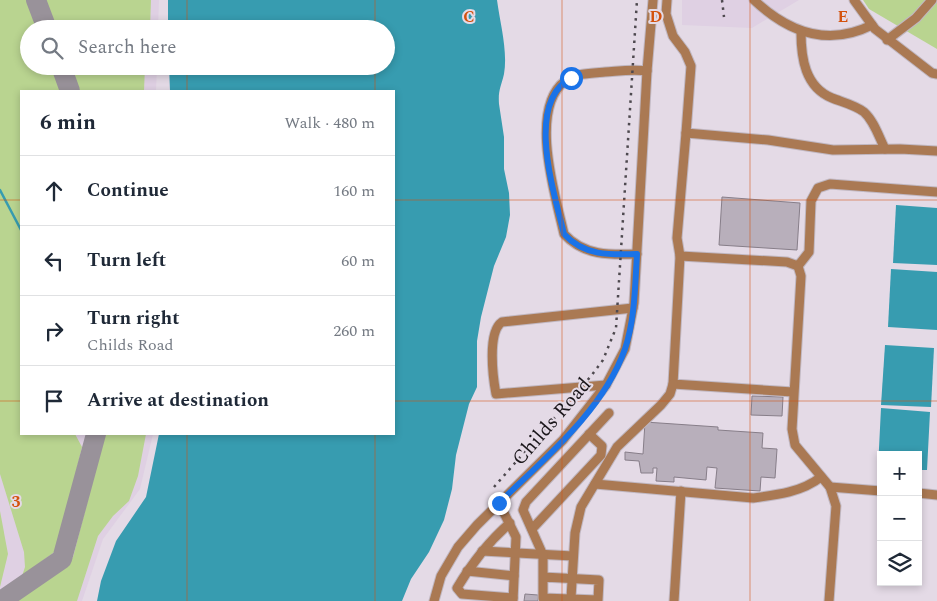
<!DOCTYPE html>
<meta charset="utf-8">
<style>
:root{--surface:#fff;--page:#f2f2f3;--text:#1f2937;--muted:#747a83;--line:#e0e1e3}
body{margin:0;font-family:Spectral,serif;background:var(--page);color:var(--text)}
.controls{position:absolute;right:15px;bottom:15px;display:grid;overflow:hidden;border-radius:0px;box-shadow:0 2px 8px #0003}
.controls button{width:45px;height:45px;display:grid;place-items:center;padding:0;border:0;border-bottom:1px solid var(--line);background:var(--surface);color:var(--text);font:25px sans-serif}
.stop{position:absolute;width:15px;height:15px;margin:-11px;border:4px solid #1a73e8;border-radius:50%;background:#fff}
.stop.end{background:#1a73e8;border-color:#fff;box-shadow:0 1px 5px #0008}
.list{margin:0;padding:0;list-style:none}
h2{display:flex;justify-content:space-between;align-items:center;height:65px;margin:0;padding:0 20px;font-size:21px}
h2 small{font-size:16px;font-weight:400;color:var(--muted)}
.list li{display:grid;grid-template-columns:32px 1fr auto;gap:15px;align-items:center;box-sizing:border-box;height:70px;padding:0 20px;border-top:1px solid var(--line)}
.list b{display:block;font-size:19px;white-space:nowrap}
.list p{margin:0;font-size:16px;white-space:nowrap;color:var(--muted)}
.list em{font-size:16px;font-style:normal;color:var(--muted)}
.icon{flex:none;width:28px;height:28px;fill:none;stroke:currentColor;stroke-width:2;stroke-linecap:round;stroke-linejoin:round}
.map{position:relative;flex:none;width:937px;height:601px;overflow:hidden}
.search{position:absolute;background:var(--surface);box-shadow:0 2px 8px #0003;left:20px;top:20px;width:375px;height:55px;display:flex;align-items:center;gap:12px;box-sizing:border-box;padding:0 18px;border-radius:28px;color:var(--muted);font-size:19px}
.panel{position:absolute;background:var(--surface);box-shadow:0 2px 8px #0003;left:20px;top:90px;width:375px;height:345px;border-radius:0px}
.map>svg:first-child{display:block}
</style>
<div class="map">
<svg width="937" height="601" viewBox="0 0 937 601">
<rect width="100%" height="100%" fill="#e4dae6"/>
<!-- built -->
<g fill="#dfd0e3">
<polygon points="0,0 159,0 158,29 29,29 29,66 157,66 156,91 21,91 21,434 153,434 140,489 103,539 82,601 0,601"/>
<polygon points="682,0 799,0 752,28 682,25"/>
</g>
<!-- green -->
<g fill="#b9d490">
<polygon points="0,0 27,0 38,29 29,29 29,66 52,66 60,91 21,91 21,434 75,434 82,447 57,550 22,576 25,567 24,552 0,474"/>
<polygon points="46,0 151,0 150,29 57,29"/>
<polygon points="863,0 937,0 937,49 869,9"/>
<polygon points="71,66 145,66 144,91 79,91"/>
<polygon points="105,434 146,434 138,476 129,501 113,516 98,536 77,601 16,601 66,567 73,557"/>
<polygon points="0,511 8,554 0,587"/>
</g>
<!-- water -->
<g fill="#379cb0">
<path d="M168,0H497C500,23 508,51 504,74C501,87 498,90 499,104L504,137V169L509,193L510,215L506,237L494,266L481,317L477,341V387L469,404L456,455L452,489L444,520L429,552L411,579L402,601H97L101,581L116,541L146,497L159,434H394V91H170L169,66H386V29H168Z"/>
<polygon points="896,205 937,208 937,265 893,263"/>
<polygon points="891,269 937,272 937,330 888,327"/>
<polygon points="885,345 934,348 931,407 881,405"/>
<polygon points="881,408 930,412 927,470 918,470 918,455 881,455 881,468 878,468"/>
</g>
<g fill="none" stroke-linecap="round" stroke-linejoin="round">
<!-- stream -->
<polyline stroke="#379cb0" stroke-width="2.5" points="0,190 21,230"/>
<!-- taxiway -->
<g stroke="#99929a" stroke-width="20">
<polyline points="36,0 47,29"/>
<polyline points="61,66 70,91"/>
<polyline points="1,601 62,559 96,434"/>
</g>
</g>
<!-- building -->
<g fill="#b8afbb" stroke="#877e89">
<polygon points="722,197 800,203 797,250 719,245"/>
<polygon points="752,396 783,397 782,416 751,415"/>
<polygon points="645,422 718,427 718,430 763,433 762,448 777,449 775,478 761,477 760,491 715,488 717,468 707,467 706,480 674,477 674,482 656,481 657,468 653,468 653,473 641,473 639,461 625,460 625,452 643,454"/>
<polygon points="525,594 538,595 538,601 524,601"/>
</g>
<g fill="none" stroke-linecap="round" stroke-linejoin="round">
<!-- minor casing -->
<g stroke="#c0b7c1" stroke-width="11">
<g id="minor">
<polyline points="667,0 666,14 673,36 685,52 691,66 686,133 768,140 833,150 900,149 937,151"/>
<path d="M754,0C788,32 828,47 872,25"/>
<polyline points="854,0 875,29 932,73 937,74"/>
<path d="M801,32C801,58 805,87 832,98C842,102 855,105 864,112C874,121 879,137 885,149"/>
<polyline points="887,40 916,18 932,0"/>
<polyline points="686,133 677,238 680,256 673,384 793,392"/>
<path d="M637,254C610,255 584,256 564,234C556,198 528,109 565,81C575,73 593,73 605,72C620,71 633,69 647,71"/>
<polyline points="680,256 787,262 798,266 809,252 811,201 818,188 830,184 937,192"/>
<polyline points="798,266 801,276 792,429 795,445 830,487 836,506 829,601"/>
<path d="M606,385L496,394C493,378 487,332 502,322L633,308"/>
<path d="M595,484L753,498C777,495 802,492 821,477"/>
<polyline points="830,487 881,491"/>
<polyline points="918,493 937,495"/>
<polyline points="499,503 516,537 513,601"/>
<path d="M510,523C488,542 472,563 457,588L462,594L513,598"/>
<polyline points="532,529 601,455 602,446 589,434"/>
<polyline points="482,551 573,556"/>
<polyline points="467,571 514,576"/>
<polyline points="543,577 599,580 598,600 543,598 543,555 523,510 526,502 609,413"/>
<polyline points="571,598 575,533 581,507 617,447 661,405 670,394 673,384"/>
<polyline points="434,601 441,576 458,547 477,525 563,440 606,385 625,349 634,303 647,71 653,0"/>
<polyline points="674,601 681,491"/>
</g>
</g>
<!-- minor -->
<use href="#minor" stroke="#aa7953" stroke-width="9"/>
<!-- rail -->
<g stroke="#4e494f" stroke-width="2.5" stroke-dasharray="2.5 5" stroke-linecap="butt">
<polyline points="722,0 724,17"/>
<polyline points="494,487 591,376 603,360 616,328 637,0"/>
</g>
</g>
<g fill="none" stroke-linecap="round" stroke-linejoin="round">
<!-- route -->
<path stroke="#1a73e8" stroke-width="6" d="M499,503C545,458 603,411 625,349C635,319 635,286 637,254C610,255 584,256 564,234C555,195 524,103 571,78"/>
</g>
<!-- grid -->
<path fill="none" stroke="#d4520e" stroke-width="1" stroke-opacity="0.55" d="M187,0V29M375,0V29M562,0V601M750,0V601M187,66V91M375,66V91M0,200H21M394,200H937M0,401H21M394,401H937M187,434V601M375,434V601"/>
<g text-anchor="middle" stroke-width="4" stroke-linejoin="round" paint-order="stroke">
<!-- street labels -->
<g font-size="20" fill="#1b171b" stroke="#e4dae6">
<text transform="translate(551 421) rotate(-49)" y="7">Childs Road</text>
</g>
</g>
<g font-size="16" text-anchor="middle" font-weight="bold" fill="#d4520e" stroke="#e4dae6" stroke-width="4" stroke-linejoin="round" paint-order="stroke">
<text x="469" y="22">C</text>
<text x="656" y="22">D</text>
<text x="843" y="22">E</text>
<text x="16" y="507">3</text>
</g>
</svg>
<div class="controls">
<button>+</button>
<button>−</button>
<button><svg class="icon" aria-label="layers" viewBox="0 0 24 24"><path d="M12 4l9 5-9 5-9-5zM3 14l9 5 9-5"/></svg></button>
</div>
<div class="stop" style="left:571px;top:78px"></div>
<div class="stop end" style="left:499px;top:503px"></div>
<div class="search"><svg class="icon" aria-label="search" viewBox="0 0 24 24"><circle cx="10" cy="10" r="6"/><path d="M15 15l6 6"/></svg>Search here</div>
<section class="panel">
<h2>6 min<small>Walk · 480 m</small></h2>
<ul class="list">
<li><svg class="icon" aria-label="ahead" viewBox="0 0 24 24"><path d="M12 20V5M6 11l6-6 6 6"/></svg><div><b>Continue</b></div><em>160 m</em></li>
<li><svg class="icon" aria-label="left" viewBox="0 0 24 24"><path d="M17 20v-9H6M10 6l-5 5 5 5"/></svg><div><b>Turn left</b></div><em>60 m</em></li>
<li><svg class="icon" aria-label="right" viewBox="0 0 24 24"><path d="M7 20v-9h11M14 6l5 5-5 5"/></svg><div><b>Turn right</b><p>Childs Road</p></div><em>260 m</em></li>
<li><svg class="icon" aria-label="arrive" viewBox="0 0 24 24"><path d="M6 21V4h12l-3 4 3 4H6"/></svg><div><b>Arrive at destination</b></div></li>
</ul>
</section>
</div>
